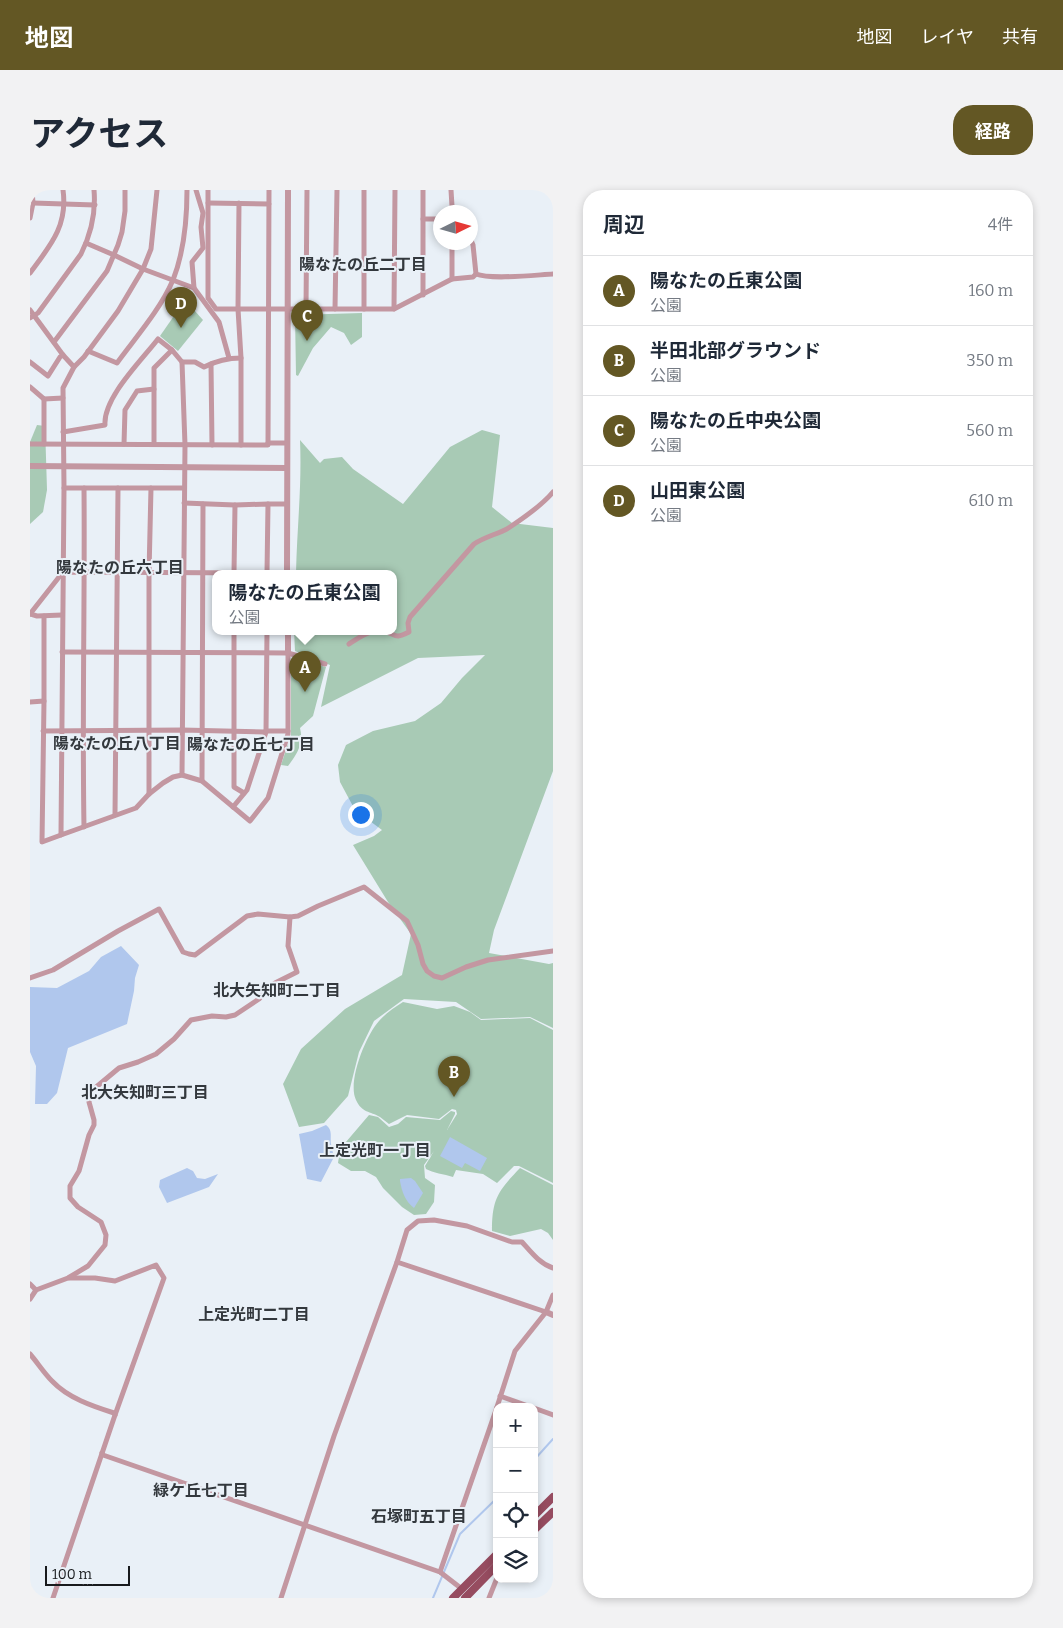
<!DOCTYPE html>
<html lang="ja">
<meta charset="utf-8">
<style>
:root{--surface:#fff;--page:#f2f2f3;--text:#1f2937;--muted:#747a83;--line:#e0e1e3;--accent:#635724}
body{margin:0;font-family:Bitter,"Noto Sans JP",serif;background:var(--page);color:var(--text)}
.controls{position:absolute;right:15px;bottom:15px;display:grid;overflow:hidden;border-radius:10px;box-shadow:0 2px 8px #0003}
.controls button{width:45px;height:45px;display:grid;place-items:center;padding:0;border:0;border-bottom:1px solid var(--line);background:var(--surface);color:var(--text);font:25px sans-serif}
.compass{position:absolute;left:403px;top:15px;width:45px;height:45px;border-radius:50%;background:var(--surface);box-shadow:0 2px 8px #0003;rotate:85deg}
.scale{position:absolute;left:15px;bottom:12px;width:85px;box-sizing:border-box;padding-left:5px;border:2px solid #181a1d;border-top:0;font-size:14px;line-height:18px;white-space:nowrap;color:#181a1d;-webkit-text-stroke:4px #e9f0f7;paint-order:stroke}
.you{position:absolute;left:330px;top:624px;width:18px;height:18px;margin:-12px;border:4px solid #fff;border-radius:50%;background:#1a73e8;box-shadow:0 0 0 8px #1a73e833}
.badge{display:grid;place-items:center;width:32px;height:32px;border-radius:50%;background:var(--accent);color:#fff;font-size:16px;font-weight:700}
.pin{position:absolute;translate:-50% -41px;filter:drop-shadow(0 1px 2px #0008)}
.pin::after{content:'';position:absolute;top:26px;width:18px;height:15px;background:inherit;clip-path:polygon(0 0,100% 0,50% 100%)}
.popup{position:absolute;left:182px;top:380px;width:185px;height:65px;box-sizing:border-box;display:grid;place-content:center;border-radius:10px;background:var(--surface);filter:drop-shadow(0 1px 4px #0005);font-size:16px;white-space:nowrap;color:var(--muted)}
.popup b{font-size:19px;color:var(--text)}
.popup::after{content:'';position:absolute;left:50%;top:100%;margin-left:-10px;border:10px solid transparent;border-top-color:var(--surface)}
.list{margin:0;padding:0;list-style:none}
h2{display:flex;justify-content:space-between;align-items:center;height:65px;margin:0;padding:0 20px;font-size:21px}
h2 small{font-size:16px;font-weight:400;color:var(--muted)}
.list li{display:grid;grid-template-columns:32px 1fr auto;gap:15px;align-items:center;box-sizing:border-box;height:70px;padding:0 20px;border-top:1px solid var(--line)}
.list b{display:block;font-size:19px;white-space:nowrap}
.list p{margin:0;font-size:16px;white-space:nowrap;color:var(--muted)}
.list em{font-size:16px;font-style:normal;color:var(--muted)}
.icon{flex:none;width:28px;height:28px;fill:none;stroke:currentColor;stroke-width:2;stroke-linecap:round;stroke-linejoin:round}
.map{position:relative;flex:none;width:523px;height:1408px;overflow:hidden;border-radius:20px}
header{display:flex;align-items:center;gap:30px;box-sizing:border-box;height:70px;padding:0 25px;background:var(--accent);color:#fff}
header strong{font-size:24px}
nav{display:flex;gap:28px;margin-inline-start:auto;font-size:18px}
.intro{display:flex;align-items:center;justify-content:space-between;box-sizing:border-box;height:120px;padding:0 30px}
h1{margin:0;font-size:35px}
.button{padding:12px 22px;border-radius:20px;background:var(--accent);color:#fff;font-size:18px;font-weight:700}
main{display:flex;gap:30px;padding:0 30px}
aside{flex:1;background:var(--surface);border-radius:20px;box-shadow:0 2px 8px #0003}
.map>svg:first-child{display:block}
</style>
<header>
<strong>地図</strong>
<nav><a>地図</a><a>レイヤ</a><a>共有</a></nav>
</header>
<div class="intro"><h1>アクセス</h1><a class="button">経路</a></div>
<main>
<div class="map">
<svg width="523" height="1408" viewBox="0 0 523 1408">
<rect width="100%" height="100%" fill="#e9f0f7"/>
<!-- green -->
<g fill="#a8cab5">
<polygon points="155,110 173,130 148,161 130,146"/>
<polygon points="332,123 332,147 321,155 314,143 301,137 283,158 268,186 266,185 265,125"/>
<polygon points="7,235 15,236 17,300 13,322 0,334 0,252"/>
<path d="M452,240L470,245L462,317L482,333L523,338V581L464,740L459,763L519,774L523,773V838L500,827L451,829L426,812L374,809L344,831L329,862L318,906L294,933L269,937L253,894L271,859L315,819L372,785L381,744L358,712L323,655L344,646L352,640L325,620L310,592L308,575L316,555L343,541L385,531L411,513L432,488L455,465L388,468L291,517L300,475L265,461L264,441H364V383H266C267,338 272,295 270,250L290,273L294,269L312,267L323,279L373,314L420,257Z"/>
<path d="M263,468L296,477L283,526L270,538C274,554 267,564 258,576L251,575L261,545V469Z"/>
<path d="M373,812L407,819L424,816L440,822L451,830L500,828L523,840V993L489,976H484L467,993L453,984L426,980L423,987C414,984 403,983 396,979L395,976L404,961L394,975L395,988L405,995L404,1012L396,1024L384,1025L372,1017L353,998L346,987L335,981H321L308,973L310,959L339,925L348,927L359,937L368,934L376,927L410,930L421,921L425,922V924L417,940L427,924L426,920L422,919L409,929L377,925L359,934C356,932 353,929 350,927C340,921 332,923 326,910C317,892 336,845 349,831C355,824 365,817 373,812Z"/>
<path d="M490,978L523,995V1050L518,1043L511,1039L480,1046L462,1041C462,1009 468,1001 490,978Z"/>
</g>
<!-- water -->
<g fill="#b0c7ed">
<polygon points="91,756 109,775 105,788 104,801 97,834 38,858 27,903 17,914 5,914 6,876 0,862 0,797 27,798 59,781 71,767"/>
<path d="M296,935C303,940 300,947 301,954C302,959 303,963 304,967L291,992L277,989L269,944L282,941Z"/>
<polygon points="420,947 457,968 450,981 435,973 432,978 410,966"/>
<polygon points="157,978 163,981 167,988 175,989 188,984 179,997 137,1013 129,997 130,990"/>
<path d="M381,988L385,991L393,1003L384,1018C375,1011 372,1002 370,991V989Z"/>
</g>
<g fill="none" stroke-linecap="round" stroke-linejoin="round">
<!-- stream -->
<g stroke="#b0c7ed" stroke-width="2">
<polyline points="504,1270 523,1249"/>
<polyline points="403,1408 430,1344 467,1308"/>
</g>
<!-- minor -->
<g stroke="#c397a1" stroke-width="5">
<polyline points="166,0 173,23 171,37 173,58 162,72 164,98 189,132 199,168"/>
<polyline points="178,0 178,108 186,119 364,119 422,89 443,87 446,84"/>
<polyline points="421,0 422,16 424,22"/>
<polyline points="3,13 65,15"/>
<polyline points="178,13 239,14"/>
<polyline points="209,13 208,119 211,168 211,255"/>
<polyline points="0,28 3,13 2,0"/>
<polyline points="393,29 408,29 410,34"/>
<path d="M440,48L443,55L446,84C461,90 505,85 523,84"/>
<polyline points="422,52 422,89"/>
<polyline points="56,53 84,65 113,79 164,98"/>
<path d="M0,83C20,56 38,36 33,0"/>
<polyline points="393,105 393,0"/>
<polyline points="276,119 277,0"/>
<polyline points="305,119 307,0"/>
<polyline points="334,119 334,0"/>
<polyline points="364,119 365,0"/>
<polyline points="0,120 33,165 44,177 54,167 88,121 113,79 121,59 127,0"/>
<path d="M0,128L8,123L51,64C61,44 66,23 64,0"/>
<polyline points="24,152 77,81 88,55 92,42 95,21 95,0"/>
<path d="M58,161L87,173C106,147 130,120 143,90C154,62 157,30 157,0"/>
<polyline points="0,172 18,186 30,167 33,165"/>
<path d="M152,172H165L174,177C186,171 198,168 211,168"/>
<polyline points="181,174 182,255"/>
<polyline points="44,177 33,198 34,298 31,645 106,618 119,604 133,593 143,587 152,585 172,591 220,631 238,608 258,544 258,463"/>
<polyline points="0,197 14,209 33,208"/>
<polyline points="14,209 14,254"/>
<path d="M33,242L75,235C73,208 111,171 128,149L142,160L152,172L155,255L152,585"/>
<polyline points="238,253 257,253"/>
<polyline points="0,254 238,255 239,0"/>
<polyline points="94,254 95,220 107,201 124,199"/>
<polyline points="124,254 124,178 142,160"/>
<polyline points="34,298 154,298"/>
<polyline points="154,313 205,315 238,314 237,383"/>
<polyline points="238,314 257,314"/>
<polyline points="204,383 205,315"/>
<polyline points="0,424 33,382 237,383"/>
<polyline points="0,424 7,426 32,425"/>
<polyline points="14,426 14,511"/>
<polyline points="204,441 204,597 214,603"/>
<path d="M319,454C328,448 341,439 353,441C367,444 363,450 379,442L378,433L380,427L444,354C456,346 469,344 480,337C492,329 514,313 523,302"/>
<polyline points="32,462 258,463 295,474"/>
<polyline points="0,512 14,511 12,652 31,645"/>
<polyline points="13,541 152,540 236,542"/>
<polyline points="236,541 258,541"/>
<polyline points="172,591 173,314"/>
<polyline points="119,604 119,383 121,298"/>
<polyline points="203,617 217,600 236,542 237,441"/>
<polyline points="85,625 88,298"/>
<path d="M54,637C52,524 55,411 54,298"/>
<polyline points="0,788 23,780 88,741 129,719 153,762 159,764 165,765 217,726 228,724 260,727 268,726 288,716 334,697 377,731 388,755 393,774 397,781 404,786 412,788 436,777 458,770 523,761"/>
<polyline points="367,1072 516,1122"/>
<polyline points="0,1094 6,1100"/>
<polyline points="0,1109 6,1100 38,1088 58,1076 75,1055 76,1045 71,1032 48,1017 40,1008 40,996 49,981 59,945 64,935 64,930 59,912 60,904 65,898 89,878 108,872 126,864 144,849 161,830 182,826 196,827 205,825 229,809 238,799 245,793 267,782 258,756 260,727"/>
<path d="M0,1164C7,1172 14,1183 22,1191C38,1208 62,1216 84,1223L85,1225"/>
<polyline points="470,1206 501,1217"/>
<polyline points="467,1217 485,1161 516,1122 523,1105"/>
<polyline points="504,1218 523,1225"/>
<polyline points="72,1263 73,1265 410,1382 432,1399"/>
<polyline points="410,1382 467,1217"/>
<polyline points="23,1408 85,1225 134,1088 126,1075 85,1091 65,1088 39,1088"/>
<path d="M251,1408L304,1246L367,1072L377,1040L388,1031L404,1030L437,1036L482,1052H492C501,1062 510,1074 523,1078"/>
<polyline points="459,1408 467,1388"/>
</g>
<!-- tertiary -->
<g stroke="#c397a1" stroke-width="6">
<polyline points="0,276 257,278"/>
<polyline points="257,383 258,0"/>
<polyline points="258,441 258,463"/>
<polyline points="516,1122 523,1125"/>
</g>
<!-- primary -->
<g stroke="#964c60" stroke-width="8">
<polyline points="504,1326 523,1307"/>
<polyline points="504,1340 523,1322"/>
<polyline points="423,1408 467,1364"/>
<polyline points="435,1408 467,1375"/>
</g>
</g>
<g text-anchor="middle" stroke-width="4" stroke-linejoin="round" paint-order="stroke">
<!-- neighbourhood labels -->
<g font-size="16" font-weight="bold" fill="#33383d" stroke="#e9f0f7">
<text x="333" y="80">陽なたの丘二丁目</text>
<text x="90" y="383">陽なたの丘六丁目</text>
<text x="87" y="559">陽なたの丘八丁目</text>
<text x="221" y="560">陽なたの丘七丁目</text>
<text x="247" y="806">北大矢知町二丁目</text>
<text x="115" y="908">北大矢知町三丁目</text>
<text x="345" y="966">上定光町一丁目</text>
<text x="224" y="1130">上定光町二丁目</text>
<text x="171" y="1306">緑ケ丘七丁目</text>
<text x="389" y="1332">石塚町五丁目</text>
</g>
</g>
</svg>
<div class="controls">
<button>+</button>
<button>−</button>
<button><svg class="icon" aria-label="locate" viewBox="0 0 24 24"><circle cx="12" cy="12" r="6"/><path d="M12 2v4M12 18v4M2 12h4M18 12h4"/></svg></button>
<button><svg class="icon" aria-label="layers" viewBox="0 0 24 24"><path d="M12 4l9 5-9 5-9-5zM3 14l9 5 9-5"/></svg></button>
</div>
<svg class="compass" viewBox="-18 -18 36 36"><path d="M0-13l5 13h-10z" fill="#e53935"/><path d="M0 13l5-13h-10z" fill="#747a83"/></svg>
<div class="scale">100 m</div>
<div class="you"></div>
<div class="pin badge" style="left:275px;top:502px">A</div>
<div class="popup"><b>陽なたの丘東公園</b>公園</div>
<div class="pin badge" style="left:424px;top:907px">B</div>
<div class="pin badge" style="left:277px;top:151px">C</div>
<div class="pin badge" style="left:151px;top:138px">D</div>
</div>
<aside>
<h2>周辺<small>4件</small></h2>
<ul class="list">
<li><span class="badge">A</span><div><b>陽なたの丘東公園</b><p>公園</p></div><em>160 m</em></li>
<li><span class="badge">B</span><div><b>半田北部グラウンド</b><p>公園</p></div><em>350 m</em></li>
<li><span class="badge">C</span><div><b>陽なたの丘中央公園</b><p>公園</p></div><em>560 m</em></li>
<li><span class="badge">D</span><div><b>山田東公園</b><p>公園</p></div><em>610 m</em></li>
</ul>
</aside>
</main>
